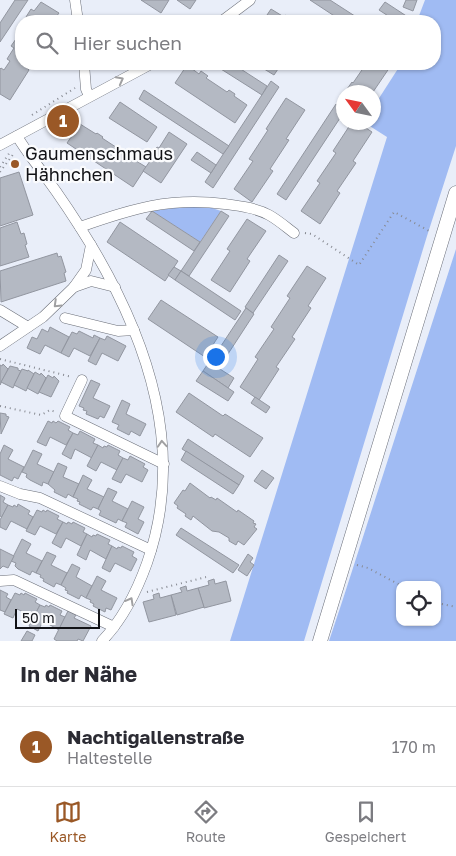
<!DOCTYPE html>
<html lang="de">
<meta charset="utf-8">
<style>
:root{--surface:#fff;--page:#f7f7f7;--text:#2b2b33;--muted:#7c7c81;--line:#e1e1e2;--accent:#9a5826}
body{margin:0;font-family:"Golos Text",sans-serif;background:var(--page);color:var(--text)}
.controls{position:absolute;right:15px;bottom:15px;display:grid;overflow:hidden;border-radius:10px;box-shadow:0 1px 4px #0004}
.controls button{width:45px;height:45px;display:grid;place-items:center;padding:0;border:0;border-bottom:1px solid var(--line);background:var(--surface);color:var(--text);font:25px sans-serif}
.compass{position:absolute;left:336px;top:85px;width:45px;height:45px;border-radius:50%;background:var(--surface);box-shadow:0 1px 4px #0004;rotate:303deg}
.scale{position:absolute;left:15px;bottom:12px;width:85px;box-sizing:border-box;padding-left:5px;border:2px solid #111216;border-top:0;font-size:14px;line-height:18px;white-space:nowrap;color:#111216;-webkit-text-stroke:4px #fafbfd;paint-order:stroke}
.you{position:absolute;left:215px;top:356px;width:18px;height:18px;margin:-12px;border:4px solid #fff;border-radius:50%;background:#1a73e8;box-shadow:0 0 0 8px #1a73e833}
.badge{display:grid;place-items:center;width:32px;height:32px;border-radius:50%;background:var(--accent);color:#fff;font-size:16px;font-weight:700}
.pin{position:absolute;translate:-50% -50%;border:2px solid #fff;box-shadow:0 1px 5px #0006}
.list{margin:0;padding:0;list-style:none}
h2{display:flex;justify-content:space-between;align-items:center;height:65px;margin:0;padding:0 20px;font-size:21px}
h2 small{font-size:16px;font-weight:400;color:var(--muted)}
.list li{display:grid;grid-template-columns:32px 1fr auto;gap:15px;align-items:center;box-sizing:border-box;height:80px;padding:0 20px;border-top:1px solid var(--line)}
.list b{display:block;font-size:19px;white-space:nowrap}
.list p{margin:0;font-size:16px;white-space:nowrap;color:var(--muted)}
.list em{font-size:16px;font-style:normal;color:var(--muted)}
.icon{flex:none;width:28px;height:28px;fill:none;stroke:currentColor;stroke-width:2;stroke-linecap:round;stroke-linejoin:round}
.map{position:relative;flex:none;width:456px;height:641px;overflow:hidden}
.search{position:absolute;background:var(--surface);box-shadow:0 1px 4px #0004;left:15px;right:15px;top:15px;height:55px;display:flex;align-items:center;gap:12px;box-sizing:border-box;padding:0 18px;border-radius:20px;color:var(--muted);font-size:19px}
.sheet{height:145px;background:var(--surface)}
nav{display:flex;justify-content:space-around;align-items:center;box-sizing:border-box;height:70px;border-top:1px solid var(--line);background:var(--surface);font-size:14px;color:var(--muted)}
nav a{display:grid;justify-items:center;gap:2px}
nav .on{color:var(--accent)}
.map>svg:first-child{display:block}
</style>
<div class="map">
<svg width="456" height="641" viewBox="0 0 456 641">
<rect width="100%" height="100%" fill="#e9eef9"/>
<!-- green -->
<g fill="#a0bbf3" fill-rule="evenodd">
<polygon points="425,0 456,0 456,146 427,236 304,641 230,641 387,137 365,123 374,122 374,106 401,64 435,64 435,21 417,21"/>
<polygon points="182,207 209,207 221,211 200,242 152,211"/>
<path d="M456,249V641H329L342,602ZM400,585H437V622H400Z"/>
</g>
<!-- building -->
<g fill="#b4b9c3" stroke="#9296a0">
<polygon points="15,0 28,0 0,42 0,23"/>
<polygon points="141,0 169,0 161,13"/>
<polygon points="177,0 196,0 190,9"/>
<polygon points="310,0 330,0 361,20 342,21"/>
<polygon points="406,0 417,0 413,11 403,7"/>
<polygon points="41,2 59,13 53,21 27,21 29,18 26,17 31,9 34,11"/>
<polygon points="385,2 411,19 409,21 396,21 379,10"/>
<polygon points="271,9 284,17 285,15 292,20 291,21 263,21"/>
<polygon points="21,37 21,64 30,64 27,68 29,70 10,100 0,94 0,69 1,68 4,70 10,61 7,59 14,48 11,46 16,39 19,41"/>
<polygon points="213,64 233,64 267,86 262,95"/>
<polygon points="256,64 276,64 280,66 274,75"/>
<polygon points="366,64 392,64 373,92 345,92 352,82 353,83"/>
<polygon points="187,65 199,74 201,71 208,76 206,78 227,92 229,90 235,94 234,96 247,105 235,123 175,83"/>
<polygon points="271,81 279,87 213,188 205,182"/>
<polygon points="144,90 229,146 223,154 139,99"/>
<polygon points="286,98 305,110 286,139 289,140 270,169 273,171 252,202 234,189 253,161 249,159 268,130 266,129"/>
<polygon points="120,102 157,127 147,142 109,118"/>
<polygon points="336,104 344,109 344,112 286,200 277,194"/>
<polygon points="352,122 357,122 372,132 353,161 356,163 337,191 340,193 320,224 301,211 320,183 317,181 336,153 333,151"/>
<polygon points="80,124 96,134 97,133 103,137 102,138 128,155 129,154 135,157 133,159 146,167 133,187 67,143"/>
<polygon points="169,132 187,144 161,183 143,171 155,154 153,153 157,147 159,148"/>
<polygon points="197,152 216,165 211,173 191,160"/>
<polygon points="19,172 33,215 0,226 0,178"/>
<polygon points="152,211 200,242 194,251 146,219"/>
<polygon points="221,211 229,216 189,276 181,271"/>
<polygon points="247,219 266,231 247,259 250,261 230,292 211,280 230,251 227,249"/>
<polygon points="17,222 21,234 24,233 27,244 25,245 29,257 0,266 0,228"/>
<polygon points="120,222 178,261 165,281 107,242"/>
<polygon points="57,253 58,257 61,256 66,272 64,273 66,281 1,302 0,271"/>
<polygon points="279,255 288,261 253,313 245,307"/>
<polygon points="307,266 326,278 308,306 311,308 292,337 295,339 276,367 279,369 259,400 240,387 258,359 255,357 274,329 271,327 290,298 287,296"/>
<polygon points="174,267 181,271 175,280 168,275"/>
<polygon points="181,271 241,311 235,320 175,280"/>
<polygon points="161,300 218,337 205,357 148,319"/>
<polygon points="246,308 254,314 226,357 217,352"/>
<polygon points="50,327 69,337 61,353 45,345 40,354 27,348 32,337 37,339 42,329 48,332"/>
<polygon points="79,331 93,338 94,335 100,338 90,356 74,348 69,357 61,353 72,332 77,334"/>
<polygon points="107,336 126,346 118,361 102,353 96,365 88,361 100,338 105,340"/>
<polygon points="209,362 234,378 228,388 203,371"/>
<polygon points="3,364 8,369 0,385 0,365 2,366"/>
<polygon points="10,366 18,368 18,370 21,371 13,388 1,382"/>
<polygon points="22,369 28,371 28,370 34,374 26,391 14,385"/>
<polygon points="203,371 234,392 228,401 196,381"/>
<polygon points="35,372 40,375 41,373 46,378 38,394 27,388"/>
<polygon points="48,375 53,378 54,376 59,381 51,397 39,392"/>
<polygon points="91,380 100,384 93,398 110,406 104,418 100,416 98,419 86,414 87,411 83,410 84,408 79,406"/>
<polygon points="189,393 223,416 225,414 263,438 250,457 215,434 213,437 176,412"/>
<polygon points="255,397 270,407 266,413 251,403"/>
<polygon points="122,400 130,404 126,414 146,424 140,436 131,431 129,435 117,429 119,425 112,422"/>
<polygon points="0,413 6,414 6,416 9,417 1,434"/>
<polygon points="48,421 52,423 53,421 56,423 58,421 70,427 68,430 73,433 66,445 50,437 46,446 37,442"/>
<polygon points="80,431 95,439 93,443 98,445 92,458 75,449 71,459 62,454 73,433 78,435"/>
<polygon points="188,439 244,476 239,485 182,449"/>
<polygon points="4,445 13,450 8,459 24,467 18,479 14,477 12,481 0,475 0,454"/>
<polygon points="98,445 103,448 104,446 107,447 108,445 120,451 118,455 123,458 117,470 101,462 96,471 87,466"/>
<polygon points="33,450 42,454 37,464 54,472 48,484 43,482 42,486 30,480 26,477 27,474 22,472"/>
<polygon points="186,451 239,485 233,494 181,460"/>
<polygon points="130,456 145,464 143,467 148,470 142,482 126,474 121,483 112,479 123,458 128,460"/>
<polygon points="58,463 67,467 63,477 79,484 73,497 68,494 66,498 54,492 55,490 48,484"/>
<polygon points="262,470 274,478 266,489 254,481"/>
<polygon points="83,475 92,480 87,489 104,497 98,509 93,507 91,510 79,504 80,502 77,501 78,499 73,497"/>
<polygon points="190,483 210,498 211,497 216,500 217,498 237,512 238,510 254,521 253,523 256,524 254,527 257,529 244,545 238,541 236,545 229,541 229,538 219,532 212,531 193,516 191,520 185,516 186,514 177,508 178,506 174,503 183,490 185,491"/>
<polygon points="108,488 117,492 112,501 128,509 122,521 118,519 116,523 99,515 101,511 98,509"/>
<polygon points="0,495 5,498 3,502 8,505 2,517 0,516"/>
<polygon points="132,501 144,507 138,519 144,522 138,534 125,527 127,523 122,521"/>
<polygon points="18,504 30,511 28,514 33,517 27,529 11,521 6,530 0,527 0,520 8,505 13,507 14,505 17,507"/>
<polygon points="37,510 42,512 43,510 46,512 47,510 59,516 57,519 63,522 56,534 40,526 35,535 26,531"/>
<polygon points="63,522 67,524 68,522 72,524 73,522 85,528 83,532 87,534 81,546 66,538 61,548 52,543"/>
<polygon points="181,528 239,565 233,573 176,535"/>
<polygon points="87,534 92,537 93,535 96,536 97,534 110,540 108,544 112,546 106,559 90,550 86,560 77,555"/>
<polygon points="22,539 31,544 26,553 42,561 36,573 32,571 30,575 18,569 15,566 16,563 11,561"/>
<polygon points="112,546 117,549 118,547 121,548 122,546 134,552 132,556 137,559 131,571 115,563 110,572 102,568"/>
<polygon points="0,549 14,556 8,568 3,566 0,569"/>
<polygon points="47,552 56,556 51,565 67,573 61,585 56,583 54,587 43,581 44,579 40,577 41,575 36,573"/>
<polygon points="248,554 253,558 250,562 254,565 247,576 238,570"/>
<polygon points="72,564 80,568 76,577 92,586 86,598 81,595 79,599 67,593 68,591 65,590 66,588 61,585"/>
<polygon points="97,576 106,581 101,590 117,598 111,610 106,608 105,612 93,606 94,604 90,602 91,600 86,598"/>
<polygon points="214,579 215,584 226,581 231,601 204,608 198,588 209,585 208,581"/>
<polygon points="186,586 187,591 198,588 204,607 177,615 171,595 182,592 180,588"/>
<polygon points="0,590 8,594 6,597 11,600 5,612 0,610"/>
<polygon points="15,593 20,595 21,593 24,595 25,593 37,599 35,602 40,605 34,617 17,609 13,618 4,614"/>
<polygon points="159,593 160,598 171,595 176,615 149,622 143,602 154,599 153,595"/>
<polygon points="40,605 45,607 46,605 49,607 50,605 62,611 60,615 65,617 59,630 43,621 38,631 29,626"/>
<polygon points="68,611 76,615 74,618 91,626 83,641 78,639 77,641 57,641 54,639"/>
<polygon points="27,631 35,635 32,641 21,641"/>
</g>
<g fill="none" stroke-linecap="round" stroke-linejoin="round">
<!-- street casing -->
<g stroke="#6b6f79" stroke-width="11">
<g id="street">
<polyline points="75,0 78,21"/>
<polyline points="222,21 250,0"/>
<polyline points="84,64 86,89 89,96"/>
<path d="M17,136C25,150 36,163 45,176C62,199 77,222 91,245C149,342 186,452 147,563C137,591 123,619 102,641"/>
<polyline points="0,145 151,64"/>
<path d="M80,227C131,209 169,197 225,204C240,206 256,208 269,215C278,220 286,227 294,233"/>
<polyline points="74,287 86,270 91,245"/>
<polyline points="0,310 28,327"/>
<polyline points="65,318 118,331 134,330"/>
<polyline points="0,346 43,317 74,287 91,281 115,287"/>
<polyline points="82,380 65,416 164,464"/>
<polyline points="0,486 20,494 40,498 151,550"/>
<polyline points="0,581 14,580 114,627"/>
</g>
</g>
<!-- secondary casing -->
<g stroke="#6b6f79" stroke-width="15">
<polyline id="secondary" points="320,641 456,193"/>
</g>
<!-- path -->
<g stroke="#878a92" stroke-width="2" stroke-dasharray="1 4" stroke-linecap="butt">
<polyline points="32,115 75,88"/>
<polyline points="0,167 10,152"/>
<polyline points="0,172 15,152"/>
<polyline points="305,233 312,234 359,265 394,212 431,232"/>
<polyline points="0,359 72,377"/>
<polyline points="0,406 41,415 50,410 56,412"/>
<polyline points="357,565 368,568 400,585"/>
<polyline points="147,592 206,577"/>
<polyline points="437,603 456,607"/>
</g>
<!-- street -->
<use href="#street" stroke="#fff" stroke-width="10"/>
<!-- secondary -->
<use href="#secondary" stroke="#fff" stroke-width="14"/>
</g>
<!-- one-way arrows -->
<defs><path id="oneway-chevron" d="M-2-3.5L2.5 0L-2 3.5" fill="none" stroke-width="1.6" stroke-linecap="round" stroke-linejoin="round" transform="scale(1.25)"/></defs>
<g stroke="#a0a0a2">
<use href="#oneway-chevron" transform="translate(120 80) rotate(-28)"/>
<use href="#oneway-chevron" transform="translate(57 304) rotate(136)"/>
<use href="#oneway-chevron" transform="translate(162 444) rotate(-94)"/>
<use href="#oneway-chevron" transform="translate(130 601) rotate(-61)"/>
</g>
<!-- markers -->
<circle fill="#9a5826" stroke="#fafbfd" stroke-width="2" cx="15" cy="164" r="5"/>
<g text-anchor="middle" stroke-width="4.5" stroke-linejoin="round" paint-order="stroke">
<!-- poi labels -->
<g font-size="18" fill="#111216" stroke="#fafbfd" text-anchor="start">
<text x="25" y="160">Gaumenschmaus<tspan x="25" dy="21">Hähnchen</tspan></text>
</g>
</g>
</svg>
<div class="controls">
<button><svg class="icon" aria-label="locate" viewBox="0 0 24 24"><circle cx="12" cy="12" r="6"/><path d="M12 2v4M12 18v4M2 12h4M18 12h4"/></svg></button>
</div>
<svg class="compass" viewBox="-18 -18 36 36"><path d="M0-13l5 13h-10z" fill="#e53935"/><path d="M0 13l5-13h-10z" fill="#7c7c81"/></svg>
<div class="scale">50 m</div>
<div class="you"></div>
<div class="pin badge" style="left:63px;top:121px">1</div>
<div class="search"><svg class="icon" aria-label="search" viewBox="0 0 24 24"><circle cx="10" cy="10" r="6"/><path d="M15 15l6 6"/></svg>Hier suchen</div>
</div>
<section class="sheet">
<h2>In der Nähe<small></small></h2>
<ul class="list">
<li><span class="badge">1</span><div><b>Nachtigallenstraße</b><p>Haltestelle</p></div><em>170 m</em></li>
</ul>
</section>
<nav>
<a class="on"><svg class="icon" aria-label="map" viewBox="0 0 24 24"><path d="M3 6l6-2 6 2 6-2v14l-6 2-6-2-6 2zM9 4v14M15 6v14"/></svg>Karte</a>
<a><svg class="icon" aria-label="directions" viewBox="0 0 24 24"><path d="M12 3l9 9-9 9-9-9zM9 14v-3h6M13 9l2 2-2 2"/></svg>Route</a>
<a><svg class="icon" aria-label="saved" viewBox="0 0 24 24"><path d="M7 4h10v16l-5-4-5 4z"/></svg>Gespeichert</a>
</nav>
